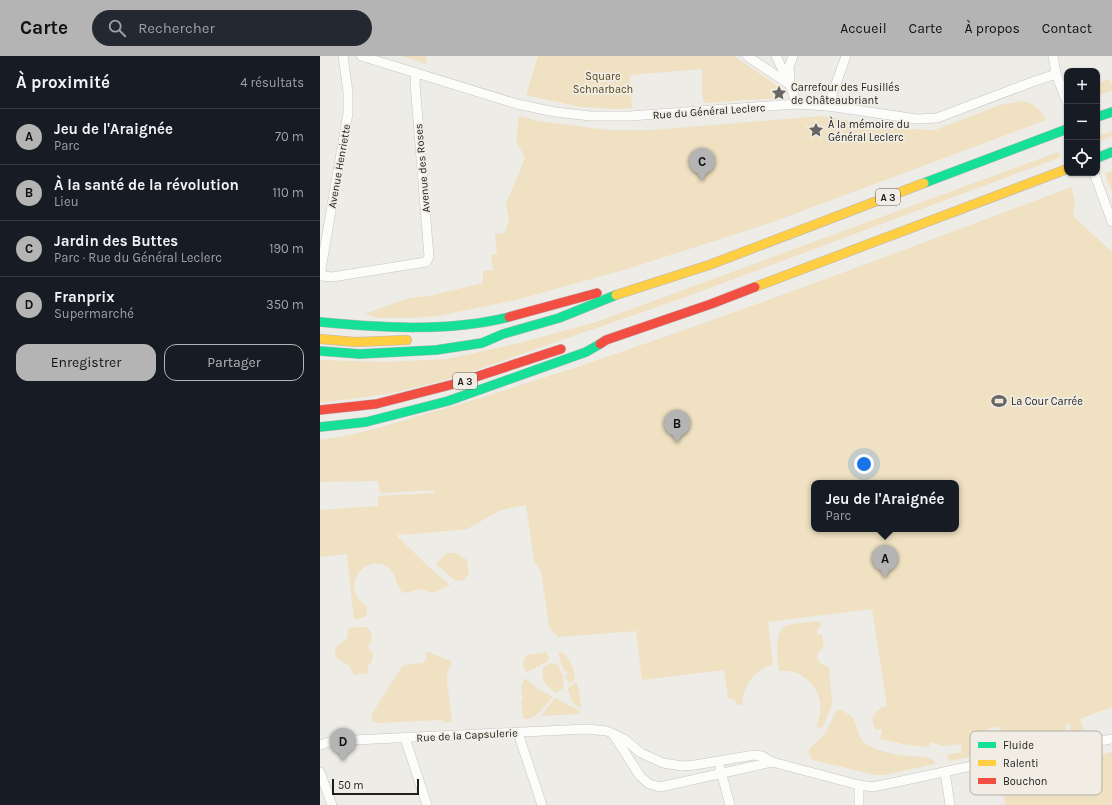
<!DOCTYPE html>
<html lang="fr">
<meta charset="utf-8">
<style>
:root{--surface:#171b24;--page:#242831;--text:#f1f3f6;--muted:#9ea1a6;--line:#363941;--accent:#b3b4b3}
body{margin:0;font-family:Karla,sans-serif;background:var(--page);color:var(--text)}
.controls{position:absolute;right:12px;top:12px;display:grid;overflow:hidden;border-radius:8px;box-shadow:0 1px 3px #0004}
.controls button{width:36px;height:36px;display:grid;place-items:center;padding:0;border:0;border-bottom:1px solid var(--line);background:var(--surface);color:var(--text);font:20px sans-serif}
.scale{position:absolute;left:12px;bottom:10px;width:87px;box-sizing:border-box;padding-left:4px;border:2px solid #1f1e1b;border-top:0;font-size:11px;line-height:14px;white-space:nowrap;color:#1f1e1b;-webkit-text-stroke:3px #f1ede4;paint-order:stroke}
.you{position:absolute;left:544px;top:408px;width:14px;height:14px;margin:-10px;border:3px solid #fff;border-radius:50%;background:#1a73e8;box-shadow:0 0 0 6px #1a73e833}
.badge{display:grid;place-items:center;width:26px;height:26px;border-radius:50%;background:var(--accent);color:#111;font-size:13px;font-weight:700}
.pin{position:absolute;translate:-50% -33px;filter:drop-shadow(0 1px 2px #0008)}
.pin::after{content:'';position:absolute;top:21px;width:14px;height:12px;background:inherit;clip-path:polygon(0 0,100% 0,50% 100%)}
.popup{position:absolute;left:491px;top:424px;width:148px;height:52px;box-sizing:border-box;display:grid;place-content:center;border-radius:8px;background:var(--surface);filter:drop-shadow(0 1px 3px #0005);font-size:13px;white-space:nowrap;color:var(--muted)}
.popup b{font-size:15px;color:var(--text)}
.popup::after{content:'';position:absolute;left:50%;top:100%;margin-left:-8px;border:8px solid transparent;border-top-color:var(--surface)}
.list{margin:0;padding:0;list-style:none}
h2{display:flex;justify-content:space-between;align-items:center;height:52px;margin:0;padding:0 16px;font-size:17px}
h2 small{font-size:13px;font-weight:400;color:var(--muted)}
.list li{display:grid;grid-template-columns:26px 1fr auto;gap:12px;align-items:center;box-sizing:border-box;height:56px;padding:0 16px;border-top:1px solid var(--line)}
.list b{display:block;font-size:15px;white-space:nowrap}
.list p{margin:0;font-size:13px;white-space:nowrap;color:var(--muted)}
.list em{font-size:13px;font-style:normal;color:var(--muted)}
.actions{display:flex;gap:8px;padding:12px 16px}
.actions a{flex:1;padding:9px 0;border:1px solid var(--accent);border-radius:12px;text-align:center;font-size:14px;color:var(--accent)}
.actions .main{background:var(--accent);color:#111}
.icon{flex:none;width:22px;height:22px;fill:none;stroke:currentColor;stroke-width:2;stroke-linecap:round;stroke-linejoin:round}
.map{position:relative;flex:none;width:792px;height:749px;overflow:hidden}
header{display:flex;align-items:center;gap:24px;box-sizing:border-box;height:56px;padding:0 20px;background:var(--accent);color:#111}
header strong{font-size:19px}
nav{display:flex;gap:22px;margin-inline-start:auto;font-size:14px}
.search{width:280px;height:36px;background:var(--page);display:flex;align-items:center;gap:10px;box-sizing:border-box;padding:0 14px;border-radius:22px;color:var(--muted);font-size:15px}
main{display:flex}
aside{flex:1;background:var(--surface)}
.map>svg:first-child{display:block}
</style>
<header>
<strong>Carte</strong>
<div class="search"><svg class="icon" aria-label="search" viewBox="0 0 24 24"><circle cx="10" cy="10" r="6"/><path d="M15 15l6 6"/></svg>Rechercher</div>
<nav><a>Accueil</a><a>Carte</a><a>À propos</a><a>Contact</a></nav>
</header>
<main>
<aside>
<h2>À proximité<small>4 résultats</small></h2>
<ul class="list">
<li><span class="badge">A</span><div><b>Jeu de l'Araignée</b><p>Parc</p></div><em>70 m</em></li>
<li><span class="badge">B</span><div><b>À la santé de la révolution</b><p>Lieu</p></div><em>110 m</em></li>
<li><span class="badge">C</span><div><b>Jardin des Buttes</b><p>Parc · Rue du Général Leclerc</p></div><em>190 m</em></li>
<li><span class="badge">D</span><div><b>Franprix</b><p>Supermarché</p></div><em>350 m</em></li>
</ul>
<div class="actions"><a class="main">Enregistrer</a><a>Partager</a></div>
</aside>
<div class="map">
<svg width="792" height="749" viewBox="0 0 792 749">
<rect width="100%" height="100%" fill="#eeece7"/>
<!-- green -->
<g fill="#efe1c1" fill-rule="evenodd">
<polygon points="82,0 107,0 106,8"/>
<path d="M218,0H414L459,31C464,35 463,40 457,42L384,47L382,38V13L310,19L312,52L296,53L260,51L206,39Z"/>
<polygon points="789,23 792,28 792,35 777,39 777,28"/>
<path d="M703,45C716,49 719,52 726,64L450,167L307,213L196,244L118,260L89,262H58L44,258L89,242L108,240L163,227V215L173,214L171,199L177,198L175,178L185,177L189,163L186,148L205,102L196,85L199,60L218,65L287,74H332L501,60L570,71L604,74H615L680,49Z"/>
<polygon points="792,75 792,80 777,86 777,81"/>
<polygon points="738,96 741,101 363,242 133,322 68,338 0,347 0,304 66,306 127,303 199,287 276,266"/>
<polygon points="792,115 792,135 785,118"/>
<path d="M751,131L755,145L753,160L792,196V651L760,663L773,701L792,696V749H685L680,719L761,703L749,667L745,669L747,676L689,689L685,687L679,670L668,673L672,689L666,698L630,705L627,701L628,699L642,696L641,688L622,690L611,686L608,691L587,689L560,683L562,675L560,673L556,674C548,663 555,653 567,650L552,553L448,566L453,608C433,615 424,628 422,649H417L415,644L408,642L404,614L322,624L316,575L239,581L234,577L229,570L221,515L214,505L206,449L181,454L147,473L83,479L81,477L77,480L111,513L130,529L112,537L102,533L84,537C74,531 78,516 66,510C47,501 28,520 36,539C38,544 43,547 47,551V557L45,561L34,564L27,498L0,501V454L58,450V440L114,437L115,434L60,437L58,425L0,426V384C37,379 73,368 108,357C158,343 207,327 257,311C423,255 587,193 751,131ZM494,427H636V473H494Z"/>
<polygon points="126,497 136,497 147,504 149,518 144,524 136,525 116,508"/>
<path d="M496,565L501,567V570C498,572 496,574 498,578L502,579L504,591C492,599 497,608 509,611L512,648L502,673L496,670C510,644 490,612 459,615C458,603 452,575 468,569C476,567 487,567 496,565Z"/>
<path d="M40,571H46L51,576C53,582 52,588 46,591L51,594L53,600L51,607L48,608V617L34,619L29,609C21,605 14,604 15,593L20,587L26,584L29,572Z"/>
<path d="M238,595C250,600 253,610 255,623L250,627L247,624L245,620L248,617L246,614L244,616Z"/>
<path d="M107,596C112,597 129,604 132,606L126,619L128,620L127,626L132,665L127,667L122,664L57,667L53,665L51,659L83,609L103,607L107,603L105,597Z"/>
<path d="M226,596L229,602L227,606L207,616C201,611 203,605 207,599Z"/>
<path d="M230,607L238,609L243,621L244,631L237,637C225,630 221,625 223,611Z"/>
<path d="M205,622L217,632L233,641C225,649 217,663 205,663L203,661L201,644L203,643L201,632Z"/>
<path d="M257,626L260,641L261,652C251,648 250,641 248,632Z"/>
<polygon points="235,642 260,655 258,658 221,660"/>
<path d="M517,653C522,655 529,657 533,662C538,670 538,684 547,689C558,695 573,698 586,700C596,701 607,698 615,706V708L564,719H556L492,704L488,696L490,692L505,678Z"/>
</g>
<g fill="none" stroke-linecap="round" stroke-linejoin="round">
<!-- street casing -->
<g stroke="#c6c5c2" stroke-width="10">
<g id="street">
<polyline points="41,0 197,48 235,56 271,60 310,60 477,48 508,50 597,63 617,62 712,26 736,18"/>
<polyline points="427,0 469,28"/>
<polyline points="456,0 470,29 477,48"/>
<polyline points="733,0 736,18 747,46"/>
<polyline points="470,24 469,11 473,0"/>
<polyline points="508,50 526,0"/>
<polyline points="774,117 792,166"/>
<polyline points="2,220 12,221 106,206 109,201 95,27 96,17"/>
<polyline points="2,220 1,213 28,57 28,36 23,0"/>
<polyline points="198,677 222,749"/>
<polyline points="293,678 320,720 329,728 340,731 452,706"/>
<polyline points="85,682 107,749"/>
<polyline points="0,689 13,685 266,673 287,675 304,683 321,697 343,707 362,710 375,709 434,699 442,700 452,706 539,729 553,731 694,701 792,683"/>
<polyline points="400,712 410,749"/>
<polyline points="0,716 12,749"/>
<polyline points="625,716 630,749"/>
<polyline points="539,729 539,749"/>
</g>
</g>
<!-- fast casing -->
<g stroke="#bab3bd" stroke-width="10">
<g id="fast">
<polyline points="777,61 792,56"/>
<polyline points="777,102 792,96"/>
<polyline points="604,127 747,73"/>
<path d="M0,266C62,272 128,276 189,261"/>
<polyline points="0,295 40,298 116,294 162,287 183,278 239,262 296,239"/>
<polyline points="0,371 46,366 128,345 266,296 280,288"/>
</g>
</g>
<!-- slow casing -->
<g stroke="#bab3bd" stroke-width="10">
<g id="slow">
<polyline points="435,231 747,113"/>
<polyline points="296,239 389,209 604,127"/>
<polyline points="0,283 36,286 87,284"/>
</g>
</g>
<!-- jam casing -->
<g stroke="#bab3bd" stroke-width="10">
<g id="jam">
<polyline points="189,261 277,237"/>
<polyline points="280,288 286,284 391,248 435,231"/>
<polyline points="0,354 56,348 134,328 241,293"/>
</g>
</g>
<!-- street -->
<use href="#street" stroke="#fcfcfb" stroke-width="9"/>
<!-- fast -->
<use href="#fast" stroke="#16e098" stroke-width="9"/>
<!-- slow -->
<use href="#slow" stroke="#ffcf43" stroke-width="9"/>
<!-- jam -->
<use href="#jam" stroke="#f24e42" stroke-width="9"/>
</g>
<!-- icons -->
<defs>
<g id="sight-bare" transform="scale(1.2)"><path d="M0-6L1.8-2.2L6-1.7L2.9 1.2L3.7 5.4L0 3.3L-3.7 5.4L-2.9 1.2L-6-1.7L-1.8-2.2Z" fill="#676662" stroke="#f1ede4" stroke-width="2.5" paint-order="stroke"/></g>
<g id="stadium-bare" transform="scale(1.2)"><path d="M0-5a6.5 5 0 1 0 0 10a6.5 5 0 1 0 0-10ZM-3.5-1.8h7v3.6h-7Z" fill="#676662" stroke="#f1ede4" stroke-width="2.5" paint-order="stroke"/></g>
</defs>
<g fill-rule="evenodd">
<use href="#sight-bare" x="459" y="37"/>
<use href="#sight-bare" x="496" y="74"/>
<use href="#stadium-bare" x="679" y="345"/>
</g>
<g text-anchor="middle" stroke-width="3.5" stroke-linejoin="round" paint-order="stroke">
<!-- shield labels -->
<g fill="#f1ede4" stroke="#5e5c57" stroke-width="1">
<rect x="556" y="133" width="24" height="16" rx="3"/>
<rect x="133" y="317" width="24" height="16" rx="3"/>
</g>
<g font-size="10" font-weight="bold" fill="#1f1e1b">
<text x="568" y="145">A 3</text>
<text x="145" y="329">A 3</text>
</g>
<!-- park labels -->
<g font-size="11" fill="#58461b" stroke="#f1ede4">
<text x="283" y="24">Square<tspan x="283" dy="13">Schnarbach</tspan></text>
</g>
<!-- poi labels -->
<g font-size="11" fill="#1f1e1b" stroke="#f1ede4" text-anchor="start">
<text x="471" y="35">Carrefour des Fusillés<tspan x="471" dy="13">de Châteaubriant</tspan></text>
<text x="508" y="72">À la mémoire du<tspan x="508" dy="13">Général Leclerc</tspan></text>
<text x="691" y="349">La Cour Carrée</text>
</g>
<!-- street labels -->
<g font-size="11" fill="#1f1e1b" stroke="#f1ede4">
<text transform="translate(389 55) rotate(-4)" y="4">Rue du Général Leclerc</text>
<text transform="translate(19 110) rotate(-80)" y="4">Avenue Henriette</text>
<text transform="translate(102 112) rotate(-95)" y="4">Avenue des Roses</text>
<text transform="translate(147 679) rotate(-3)" y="4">Rue de la Capsulerie</text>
</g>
</g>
<!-- legend -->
<rect x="650" y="675" width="132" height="64" rx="6" fill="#f1ede4" stroke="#b2afa8" stroke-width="1"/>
<rect x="658" y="686" width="18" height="6" fill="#16e098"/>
<rect x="658" y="704" width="18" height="6" fill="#ffcf43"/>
<rect x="658" y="722" width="18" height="6" fill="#f24e42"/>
<g font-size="11" fill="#1f1e1b">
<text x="683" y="693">Fluide</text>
<text x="683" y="711">Ralenti</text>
<text x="683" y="729">Bouchon</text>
</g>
</svg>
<div class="controls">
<button>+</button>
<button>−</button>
<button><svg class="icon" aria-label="locate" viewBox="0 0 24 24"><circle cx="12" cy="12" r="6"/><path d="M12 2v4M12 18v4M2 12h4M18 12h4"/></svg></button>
</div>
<div class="scale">50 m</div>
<div class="you"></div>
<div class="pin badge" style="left:565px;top:522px">A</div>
<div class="popup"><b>Jeu de l'Araignée</b>Parc</div>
<div class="pin badge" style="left:357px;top:387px">B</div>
<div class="pin badge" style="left:382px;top:125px">C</div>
<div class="pin badge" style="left:23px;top:705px">D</div>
</div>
</main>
